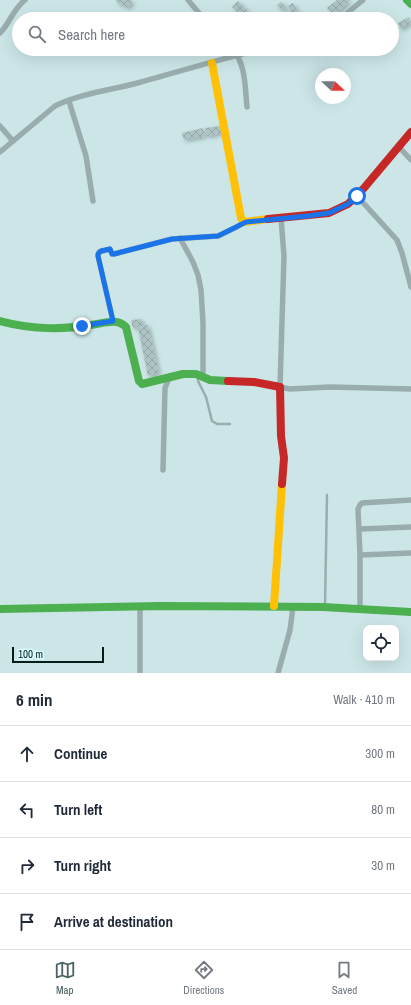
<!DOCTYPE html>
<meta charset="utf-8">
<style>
:root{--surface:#fff;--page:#f6f6f7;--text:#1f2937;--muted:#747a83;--line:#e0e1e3;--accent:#4d6263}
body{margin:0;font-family:"Archivo Narrow",sans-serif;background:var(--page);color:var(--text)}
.controls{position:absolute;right:12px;bottom:12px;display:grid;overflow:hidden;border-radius:8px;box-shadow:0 4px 16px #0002}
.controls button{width:36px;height:36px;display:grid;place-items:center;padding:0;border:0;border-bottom:1px solid var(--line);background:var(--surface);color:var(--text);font:20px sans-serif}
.compass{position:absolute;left:315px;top:68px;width:36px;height:36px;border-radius:50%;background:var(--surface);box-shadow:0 4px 16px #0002;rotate:112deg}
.scale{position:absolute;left:12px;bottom:10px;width:92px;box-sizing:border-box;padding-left:4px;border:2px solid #081b1b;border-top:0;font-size:11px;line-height:14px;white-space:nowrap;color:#081b1b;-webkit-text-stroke:3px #d6fcfd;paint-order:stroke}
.stop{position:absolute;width:12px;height:12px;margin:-9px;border:3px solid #1a73e8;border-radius:50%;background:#fff}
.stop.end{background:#1a73e8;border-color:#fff;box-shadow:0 1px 4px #0008}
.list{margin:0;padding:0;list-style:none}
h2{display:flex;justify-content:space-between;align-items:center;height:52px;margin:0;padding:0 16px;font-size:17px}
h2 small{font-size:13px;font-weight:400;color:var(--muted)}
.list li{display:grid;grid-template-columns:26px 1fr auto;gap:12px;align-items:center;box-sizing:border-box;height:56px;padding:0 16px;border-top:1px solid var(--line)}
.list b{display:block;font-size:15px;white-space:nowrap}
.list em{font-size:13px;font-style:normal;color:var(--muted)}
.icon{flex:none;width:22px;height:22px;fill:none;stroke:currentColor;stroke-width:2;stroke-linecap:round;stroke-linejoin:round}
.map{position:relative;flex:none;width:411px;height:673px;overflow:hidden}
.search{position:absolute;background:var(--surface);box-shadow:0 4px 16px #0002;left:12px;right:12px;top:12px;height:44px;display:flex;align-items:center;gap:10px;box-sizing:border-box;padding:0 14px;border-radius:22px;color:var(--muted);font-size:15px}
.sheet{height:276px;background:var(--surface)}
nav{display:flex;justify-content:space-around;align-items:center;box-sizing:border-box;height:56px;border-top:1px solid var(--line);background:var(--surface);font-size:11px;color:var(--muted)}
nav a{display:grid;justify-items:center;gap:2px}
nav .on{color:var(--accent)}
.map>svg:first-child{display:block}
</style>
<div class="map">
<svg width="411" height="673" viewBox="0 0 411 673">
<defs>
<pattern id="building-cross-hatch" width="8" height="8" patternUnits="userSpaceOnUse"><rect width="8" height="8" fill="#aec3c4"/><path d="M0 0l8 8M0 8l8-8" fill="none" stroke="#94a7a8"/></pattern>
<filter id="shadow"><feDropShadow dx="2" dy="2" stdDeviation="2" flood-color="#0004"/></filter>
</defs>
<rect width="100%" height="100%" fill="#cce6e8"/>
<!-- building -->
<g fill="url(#building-cross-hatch)" filter="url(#shadow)">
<polygon points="115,0 131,0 133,2 127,8 122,3 120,5"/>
<polygon points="337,0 351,0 334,15 327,8"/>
<polygon points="238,1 248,11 242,17 232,7"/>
<polygon points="281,2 287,8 283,11 277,5"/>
<polygon points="293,3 298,12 293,15 288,6"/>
<polygon points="409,17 411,23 401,29 398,23"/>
<polygon points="221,126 222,133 207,136 205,128"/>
<polygon points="203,128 205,136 184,140 182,133"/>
<polygon points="142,319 143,326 133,328 131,320"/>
<polygon points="143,325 148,325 159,373 148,376 138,328 144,327"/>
</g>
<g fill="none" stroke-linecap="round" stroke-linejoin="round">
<!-- lane -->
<g stroke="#9aadae" stroke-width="2.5">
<polyline points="198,378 198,381 206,397 212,421 217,424 230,424"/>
<polyline points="325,606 327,495"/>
</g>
<!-- street -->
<g stroke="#9aadae" stroke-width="5.5">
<polyline points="188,0 204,19"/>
<polyline points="340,19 363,0"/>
<path d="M0,33C10,23 13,9 25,0"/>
<path d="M232,49C246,63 245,88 247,107"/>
<polyline points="69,101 86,156 93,201"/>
<polyline points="0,126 13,141"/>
<polyline points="399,147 411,160"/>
<path d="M0,152L55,106C81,93 113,90 141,82C183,71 224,57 266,49"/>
<polyline points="357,196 397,240 402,253 411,287"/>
<polyline points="281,218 284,256 280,387 290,389 330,387 411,389"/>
<polyline points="180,238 193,262 198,275 201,290 203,323 203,377"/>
<polyline points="113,321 98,256 99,252 110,249 112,254 114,254 172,239 218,236 237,227 244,222"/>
<polyline points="163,470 165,388 170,376"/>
<polyline points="360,529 411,527"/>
<polyline points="360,555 411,553"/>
<polyline points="140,607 140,673"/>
<polyline points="360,608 360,555 358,509 360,505 362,503 411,500"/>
<polyline points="278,673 290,630 293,607"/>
</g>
<!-- fast -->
<g stroke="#4caf50" stroke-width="8">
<polyline points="407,0 411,4"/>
<path d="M0,321C34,330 63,330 97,324C108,322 118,319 126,327L139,381L142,384L183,374H196L210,380L228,381"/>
<polyline points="0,609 160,606 323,607 411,612"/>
</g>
<!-- slow -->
<g stroke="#ffc107" stroke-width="8">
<polyline points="212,63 241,218 244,222 268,219"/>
<polyline points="274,606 282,484"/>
</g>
<!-- jam -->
<g stroke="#c62828" stroke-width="8">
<polyline points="268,219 329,213 348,204 364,188 411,132"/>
<polyline points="228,381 254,382 280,387 281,436 284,458 282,484"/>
</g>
</g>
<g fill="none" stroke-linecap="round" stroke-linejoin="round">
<!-- route -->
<polyline stroke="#1a73e8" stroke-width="5" points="82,326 113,321 98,256 98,254 101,251 110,249 112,254 114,254 172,239 218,236 246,222 307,216 329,213 348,204 357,196"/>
</g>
</svg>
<div class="controls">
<button><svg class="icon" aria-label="locate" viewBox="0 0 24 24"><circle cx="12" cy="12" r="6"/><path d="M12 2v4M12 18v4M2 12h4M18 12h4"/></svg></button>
</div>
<svg class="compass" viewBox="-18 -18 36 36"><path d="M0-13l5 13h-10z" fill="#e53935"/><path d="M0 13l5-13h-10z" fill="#747a83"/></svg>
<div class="scale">100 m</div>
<div class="stop" style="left:357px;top:196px"></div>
<div class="stop end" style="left:82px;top:326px"></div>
<div class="search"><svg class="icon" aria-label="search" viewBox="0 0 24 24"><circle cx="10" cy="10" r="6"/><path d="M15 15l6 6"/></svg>Search here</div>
</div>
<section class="sheet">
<h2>6 min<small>Walk · 410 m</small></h2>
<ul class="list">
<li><svg class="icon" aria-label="ahead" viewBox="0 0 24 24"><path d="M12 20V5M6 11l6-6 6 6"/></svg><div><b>Continue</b></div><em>300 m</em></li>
<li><svg class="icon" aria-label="left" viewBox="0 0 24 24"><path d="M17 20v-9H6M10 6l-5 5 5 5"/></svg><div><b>Turn left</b></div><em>80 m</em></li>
<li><svg class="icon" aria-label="right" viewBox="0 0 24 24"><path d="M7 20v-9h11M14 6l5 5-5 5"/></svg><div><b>Turn right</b></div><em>30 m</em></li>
<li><svg class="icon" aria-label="arrive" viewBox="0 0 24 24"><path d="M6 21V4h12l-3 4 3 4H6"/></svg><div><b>Arrive at destination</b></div></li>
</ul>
</section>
<nav>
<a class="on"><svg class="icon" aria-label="map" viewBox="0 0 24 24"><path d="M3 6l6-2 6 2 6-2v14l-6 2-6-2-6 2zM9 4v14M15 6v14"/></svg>Map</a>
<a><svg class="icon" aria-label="directions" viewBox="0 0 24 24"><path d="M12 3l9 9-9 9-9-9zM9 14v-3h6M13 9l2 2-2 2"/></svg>Directions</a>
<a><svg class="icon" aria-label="saved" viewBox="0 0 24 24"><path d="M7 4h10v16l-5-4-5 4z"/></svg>Saved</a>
</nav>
